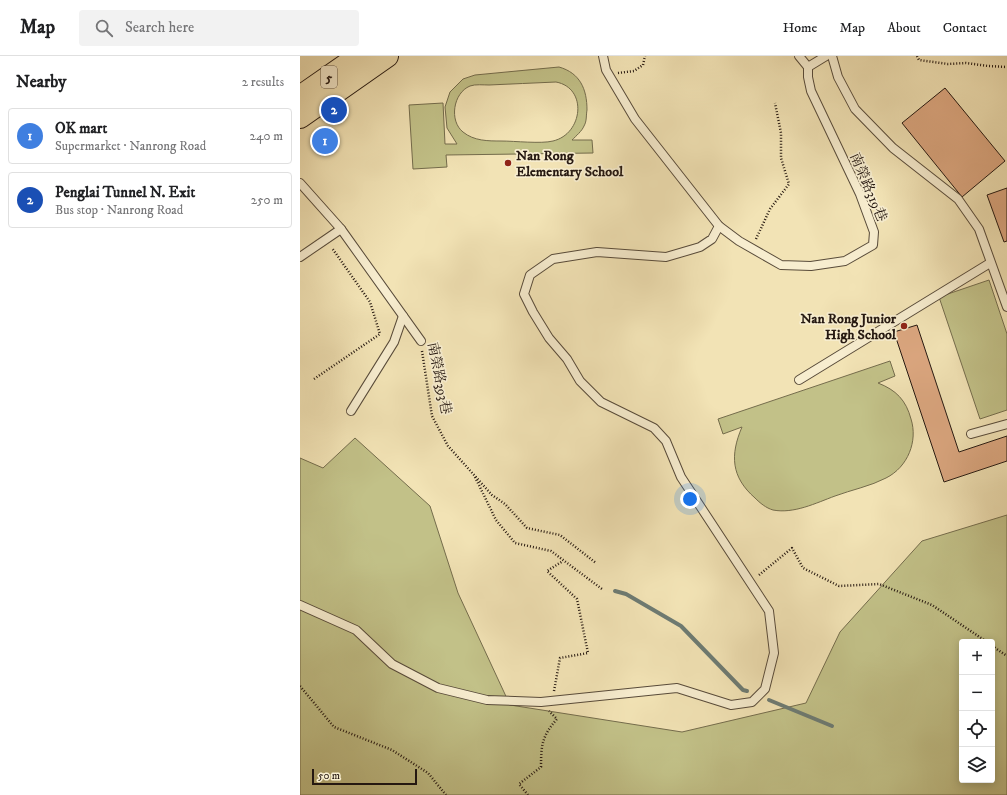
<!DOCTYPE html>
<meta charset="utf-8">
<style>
:root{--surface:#fff;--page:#f2f2f2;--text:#202124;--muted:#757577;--line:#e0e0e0;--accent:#1a73e8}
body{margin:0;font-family:"IM FELL DW Pica","Noto Serif TC",serif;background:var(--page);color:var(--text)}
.controls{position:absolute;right:12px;bottom:12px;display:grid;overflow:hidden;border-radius:4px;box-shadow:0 2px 10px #0003}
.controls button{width:36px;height:36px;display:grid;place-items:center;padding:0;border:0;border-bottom:1px solid var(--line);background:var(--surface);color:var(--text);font:20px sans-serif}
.scale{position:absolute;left:12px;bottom:10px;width:105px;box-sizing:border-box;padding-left:4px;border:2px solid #251811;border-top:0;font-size:11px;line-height:14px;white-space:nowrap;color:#251811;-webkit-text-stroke:3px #f7edcf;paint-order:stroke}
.you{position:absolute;left:390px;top:443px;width:14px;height:14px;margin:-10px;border:3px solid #fff;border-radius:50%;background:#1a73e8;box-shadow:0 0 0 6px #1a73e833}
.badge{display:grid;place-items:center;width:26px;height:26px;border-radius:50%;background:var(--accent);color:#fff;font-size:13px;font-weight:700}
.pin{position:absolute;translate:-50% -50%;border:2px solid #fff;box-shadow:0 1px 4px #0006}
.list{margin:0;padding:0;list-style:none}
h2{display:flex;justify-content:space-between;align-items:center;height:52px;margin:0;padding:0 16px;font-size:17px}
h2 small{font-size:13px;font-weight:400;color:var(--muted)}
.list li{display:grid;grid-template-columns:26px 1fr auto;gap:12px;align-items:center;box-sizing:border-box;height:56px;margin:0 8px 8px;padding:0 8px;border:1px solid var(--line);border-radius:4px}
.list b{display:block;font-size:15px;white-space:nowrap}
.list p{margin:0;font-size:13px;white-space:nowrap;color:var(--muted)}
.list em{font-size:13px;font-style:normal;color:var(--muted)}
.icon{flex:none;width:22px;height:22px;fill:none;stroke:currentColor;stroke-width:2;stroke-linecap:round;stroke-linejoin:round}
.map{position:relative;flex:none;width:707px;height:739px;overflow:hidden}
header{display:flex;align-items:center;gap:24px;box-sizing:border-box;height:56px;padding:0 20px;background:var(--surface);border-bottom:1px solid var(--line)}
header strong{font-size:19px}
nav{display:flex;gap:22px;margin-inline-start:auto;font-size:14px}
.search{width:280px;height:36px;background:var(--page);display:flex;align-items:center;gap:10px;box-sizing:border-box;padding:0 14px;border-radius:4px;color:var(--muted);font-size:15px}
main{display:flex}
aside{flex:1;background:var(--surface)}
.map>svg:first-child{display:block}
</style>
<header>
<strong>Map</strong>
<div class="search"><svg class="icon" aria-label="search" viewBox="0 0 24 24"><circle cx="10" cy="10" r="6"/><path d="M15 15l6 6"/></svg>Search here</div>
<nav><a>Home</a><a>Map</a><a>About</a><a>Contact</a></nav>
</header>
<main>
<aside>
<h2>Nearby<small>2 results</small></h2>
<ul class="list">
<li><span class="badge" style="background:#3f7fe0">1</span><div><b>OK mart</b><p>Supermarket · Nanrong Road</p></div><em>240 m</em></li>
<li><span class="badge" style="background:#1a4fb4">2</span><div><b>Penglai Tunnel N. Exit</b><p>Bus stop · Nanrong Road</p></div><em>250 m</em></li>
</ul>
</aside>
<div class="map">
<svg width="707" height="739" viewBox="0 0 707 739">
<rect width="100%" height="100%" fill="#f2e3b5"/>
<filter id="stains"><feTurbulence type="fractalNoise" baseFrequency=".005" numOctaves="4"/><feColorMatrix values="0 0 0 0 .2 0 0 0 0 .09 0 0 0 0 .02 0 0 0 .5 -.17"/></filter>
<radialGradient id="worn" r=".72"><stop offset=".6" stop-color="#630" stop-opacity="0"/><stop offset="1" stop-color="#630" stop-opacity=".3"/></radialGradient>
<!-- green -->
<g fill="#c2c188" stroke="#746c4c" fill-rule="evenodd">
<path d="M259,11C280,17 287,33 287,54C286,59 287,65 284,70C282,75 276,80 272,84H292L293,97L146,99L147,111L113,113L109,49L143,47L145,88H157L147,72L145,51L150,36L163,23L175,19ZM256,26C288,32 283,78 253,85C241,88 215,85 201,85C188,85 174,85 163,76C149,65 153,37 170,30C175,28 184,29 189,29C211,28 234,27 256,26Z"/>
<polygon points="689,224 707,278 707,354 680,363 639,241"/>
<path d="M590,305L595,320L578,327C596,334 606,344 611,363C618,385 608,411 586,422C571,430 551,434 535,440C516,447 494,458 473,454C466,452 460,447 455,442C431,421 430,399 442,371L423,378L418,363Z"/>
<path d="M55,382L130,450L158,537L210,649L382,676L506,647L540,576L622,485L707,459V739H0V402L23,412ZM662,586H692V724H662Z"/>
</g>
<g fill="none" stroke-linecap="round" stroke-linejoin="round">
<!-- stream -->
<g stroke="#6d7b73" stroke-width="4">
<polyline points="315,535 326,538 381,570 443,634 447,635"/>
<polyline points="469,644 532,670"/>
</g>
</g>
<!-- building -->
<g fill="#dca780" stroke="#251811">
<polygon points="645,32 705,105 662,141 602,67"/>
<polygon points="707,132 707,185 704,186 687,139"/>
<polygon points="617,269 659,396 707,380 707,405 644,426 594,276"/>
</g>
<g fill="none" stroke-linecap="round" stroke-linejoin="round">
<!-- lane casing -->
<g stroke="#584b3a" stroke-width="10">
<g id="lane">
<polyline points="303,0 306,14 335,63 419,170 439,185 481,209 511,210 545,205 573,189 574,176 560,138 511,35 508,21 508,11 499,0"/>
<polyline points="532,0 538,21 555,53 593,92 658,143 679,173 707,251"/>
<polyline points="508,11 526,0"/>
<polyline points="0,127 41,173 121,285"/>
<polyline points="0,201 41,173"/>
<polyline points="499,324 690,207"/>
<polyline points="51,355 94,286 103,260"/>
<polyline points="671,378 707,368"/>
<polyline points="0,549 56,574 92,608 138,632 187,644 241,646 377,632 431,649 452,646 465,633 474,597 469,555 381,421 366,385 354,372 301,346 280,325 267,303 249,282 233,256 224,238 230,219 253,203 297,196 366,201 400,191 412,183 419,170"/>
</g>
</g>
<!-- primary casing -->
<g stroke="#251811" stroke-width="24">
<g id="primary">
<polyline points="0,41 59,0"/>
<polyline points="0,61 87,0"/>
</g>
</g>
<!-- path -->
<g stroke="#251811" stroke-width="2.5" stroke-dasharray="1 2" stroke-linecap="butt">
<polyline points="617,0 619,4 648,8 666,7 688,10 707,11"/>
<polyline points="318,17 334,15 343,9 345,0"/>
<polyline points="456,183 470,153 489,128 481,102 481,77 475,47"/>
<polyline points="122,295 132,360 148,390 192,439 205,448 227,472 260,479 296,507"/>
<polyline points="14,323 80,278 70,246 32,192"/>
<polyline points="175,421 196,464 215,487 251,495 302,533"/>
<polyline points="459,519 492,492 503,512 539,530 579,528 632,549 687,586"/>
<polyline points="692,590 707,600"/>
<polyline points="0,630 34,671 92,694 128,717 146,739"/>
<polyline points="254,635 260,602 288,597 277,543 247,515 263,505"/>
<path d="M228,739L219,728L241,711C241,689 242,680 257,663L249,655"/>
</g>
<!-- lane -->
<use href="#lane" stroke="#f7edcf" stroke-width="8"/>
<!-- primary -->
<use href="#primary" stroke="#f2e3b5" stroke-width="22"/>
</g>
<!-- markers -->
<g fill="#8f2418" stroke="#f7edcf" stroke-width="1.5">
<circle cx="208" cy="107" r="4"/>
<circle cx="604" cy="270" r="4"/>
</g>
<g text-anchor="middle" stroke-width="3.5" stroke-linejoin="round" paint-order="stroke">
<!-- shield labels -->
<rect fill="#f7edcf" stroke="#64584a" stroke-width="1" x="21" y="10" width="16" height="22" rx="3"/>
<g font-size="13" font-weight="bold" fill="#251811">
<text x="29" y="26">5</text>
</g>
<!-- poi labels -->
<g font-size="14" font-weight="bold" fill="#251811" stroke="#f7edcf" text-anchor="start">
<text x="216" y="104">Nan Rong<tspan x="216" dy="16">Elementary School</tspan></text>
<text x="596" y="267" text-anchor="end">Nan Rong Junior<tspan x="596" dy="16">High School</tspan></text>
</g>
<!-- street labels -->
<g font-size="14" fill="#251811" stroke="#f7edcf">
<text transform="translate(569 131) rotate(67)" y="5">南榮路319巷</text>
<text transform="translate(140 322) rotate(79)" y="5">南榮路393巷</text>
</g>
</g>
<rect width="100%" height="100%" filter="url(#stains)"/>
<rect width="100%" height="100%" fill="url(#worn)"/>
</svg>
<div class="controls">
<button>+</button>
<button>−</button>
<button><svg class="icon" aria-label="locate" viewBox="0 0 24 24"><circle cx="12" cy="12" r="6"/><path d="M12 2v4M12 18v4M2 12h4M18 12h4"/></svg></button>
<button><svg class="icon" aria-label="layers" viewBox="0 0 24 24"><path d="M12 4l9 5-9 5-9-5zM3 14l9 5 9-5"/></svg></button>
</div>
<div class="scale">50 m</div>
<div class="you"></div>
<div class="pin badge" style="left:25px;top:85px;background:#3f7fe0">1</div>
<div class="pin badge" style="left:34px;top:54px;background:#1a4fb4">2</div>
</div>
</main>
